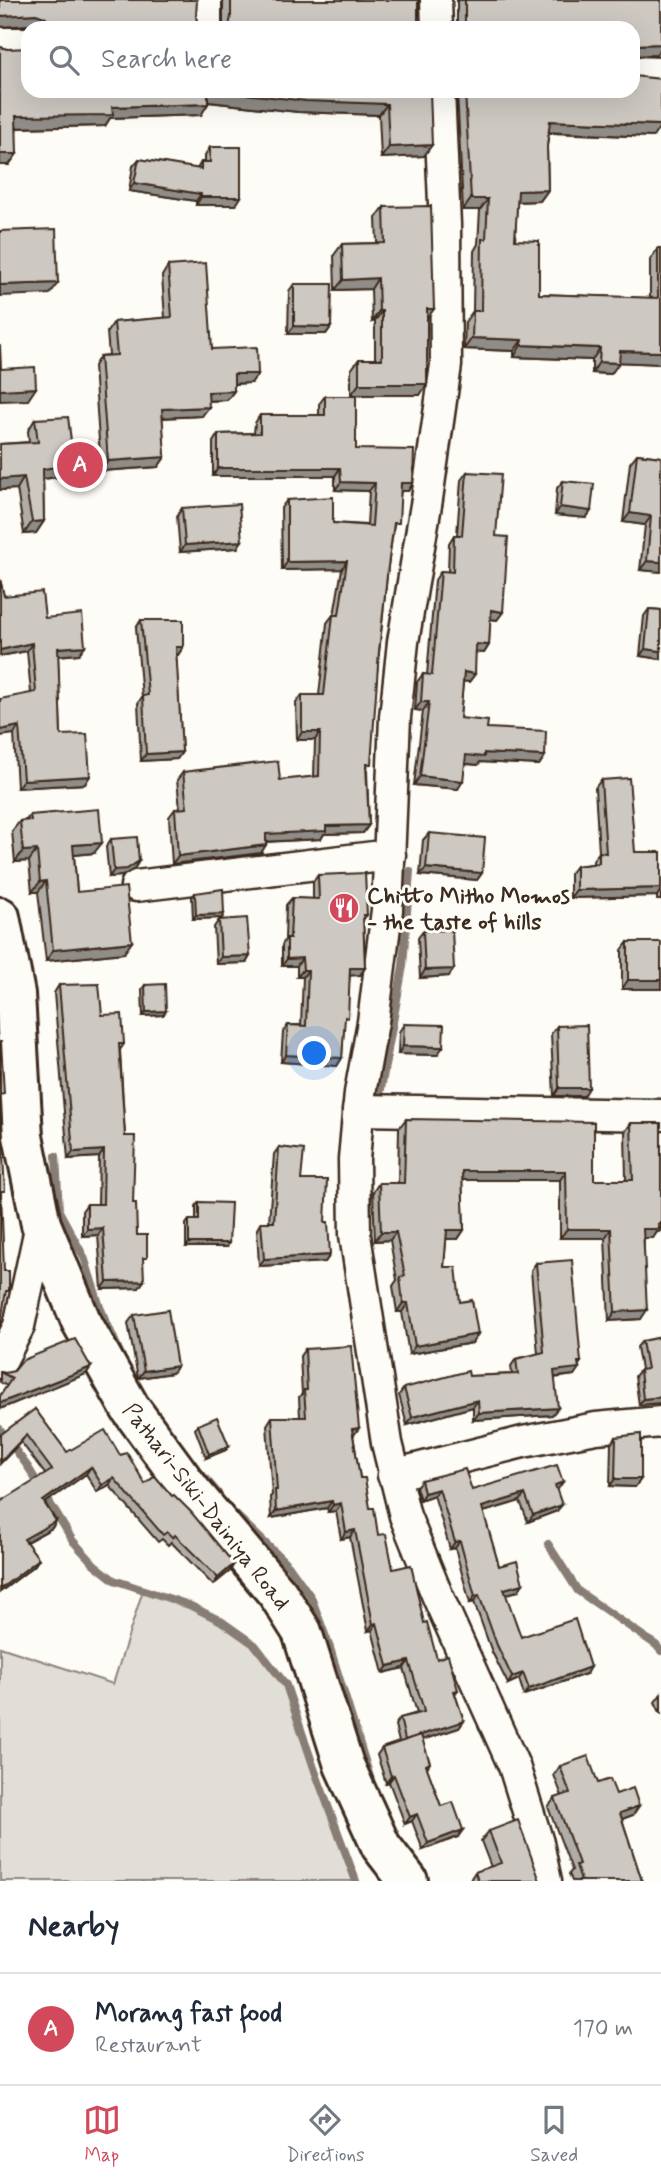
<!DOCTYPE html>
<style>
:root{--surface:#fff;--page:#f6f6f7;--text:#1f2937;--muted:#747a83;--line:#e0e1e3;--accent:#d1495b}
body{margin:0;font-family:Mynerve,sans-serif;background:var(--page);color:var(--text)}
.you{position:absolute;left:315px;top:1054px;width:24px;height:24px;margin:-18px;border:5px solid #fff;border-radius:50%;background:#1a73e8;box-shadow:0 0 0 10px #1a73e833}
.badge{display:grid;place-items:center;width:46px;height:46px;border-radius:50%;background:var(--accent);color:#fff;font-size:23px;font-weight:700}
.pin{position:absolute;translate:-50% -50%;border:4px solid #fff;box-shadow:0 2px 7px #0006}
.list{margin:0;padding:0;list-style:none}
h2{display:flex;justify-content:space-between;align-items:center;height:91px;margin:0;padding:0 28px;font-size:30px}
h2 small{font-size:23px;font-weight:400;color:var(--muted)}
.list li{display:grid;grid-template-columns:46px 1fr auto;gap:21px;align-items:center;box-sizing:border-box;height:112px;padding:0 28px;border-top:2px solid var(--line)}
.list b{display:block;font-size:26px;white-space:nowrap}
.list p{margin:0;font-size:23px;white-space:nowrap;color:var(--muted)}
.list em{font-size:23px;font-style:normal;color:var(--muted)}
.icon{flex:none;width:38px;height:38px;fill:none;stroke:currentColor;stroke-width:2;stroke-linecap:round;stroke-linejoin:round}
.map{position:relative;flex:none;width:661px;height:1881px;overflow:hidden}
.search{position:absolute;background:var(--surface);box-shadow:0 7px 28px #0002;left:21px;right:21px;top:21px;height:77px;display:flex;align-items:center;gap:18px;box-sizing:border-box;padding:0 24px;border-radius:21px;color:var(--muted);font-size:26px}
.sheet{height:203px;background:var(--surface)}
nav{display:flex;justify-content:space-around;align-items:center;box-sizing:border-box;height:98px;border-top:2px solid var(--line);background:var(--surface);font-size:19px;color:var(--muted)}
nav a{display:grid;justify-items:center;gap:4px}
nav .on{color:var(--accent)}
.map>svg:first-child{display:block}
</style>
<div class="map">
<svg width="661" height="1881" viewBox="0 0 661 1881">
<rect width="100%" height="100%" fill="#fdfcf7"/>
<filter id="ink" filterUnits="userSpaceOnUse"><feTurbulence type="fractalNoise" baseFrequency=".0143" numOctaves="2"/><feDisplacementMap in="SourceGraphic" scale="14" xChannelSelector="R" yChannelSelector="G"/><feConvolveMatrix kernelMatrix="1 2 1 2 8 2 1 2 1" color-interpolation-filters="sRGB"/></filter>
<g filter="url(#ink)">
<!-- green -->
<path fill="#e1ded7" stroke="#8e847a" stroke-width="2" d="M143,1590C183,1603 220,1616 252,1643C290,1675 298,1722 313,1766C326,1805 341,1843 356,1881H0V1647L113,1684Z"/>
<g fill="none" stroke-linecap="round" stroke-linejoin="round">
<!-- stream -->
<g stroke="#887d74" stroke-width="8">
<polyline points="379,1100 403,966 410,871"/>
<polyline points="56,1156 59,1211 84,1257 100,1307 122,1357"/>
<polyline points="0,1429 28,1467 73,1541 94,1564 114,1580 189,1605 221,1621 255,1645 286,1685 315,1771 356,1881"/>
<polyline points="199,1471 218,1493"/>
<polyline points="235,1514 289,1566 311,1597 330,1648 371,1780"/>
<polyline points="548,1544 578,1591 656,1645 661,1651"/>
</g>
<!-- minor casing -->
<g stroke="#3b2a1e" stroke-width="35">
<g id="minor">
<polyline points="206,0 206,28"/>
<polyline points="436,0 437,28"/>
<polyline points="0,43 28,43"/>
<polyline points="633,72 661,73"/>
<polyline points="439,91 445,225 446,365 427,499 403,642 395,717 387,910 373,1022 360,1093 354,1159 355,1235 387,1443 405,1516 438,1597 514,1766 538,1843 546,1881"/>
<polyline points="136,886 390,855"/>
<polyline points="358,1110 661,1115"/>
<polyline points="0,1363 19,1326 41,1224"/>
<polyline points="393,1475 523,1442 596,1428 661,1422"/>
</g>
</g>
<!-- secondary casing -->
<g stroke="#3b2a1e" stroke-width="44">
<polyline id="secondary" points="0,917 15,994 23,1136 41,1224 81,1321 130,1408 191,1491 278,1594 302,1632 344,1765 381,1846 408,1881"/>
</g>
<!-- minor -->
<use href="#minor" stroke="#fdfcf7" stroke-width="30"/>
<!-- secondary -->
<use href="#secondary" stroke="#fdfcf7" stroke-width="38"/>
</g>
<!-- wall -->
<g fill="#b0aca7" stroke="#3b2a1e" stroke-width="2">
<polygon points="0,0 196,17 198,25 201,28 36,28 28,25"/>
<rect x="223" y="0" width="195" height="28"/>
<polygon points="457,0 661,0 656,55 633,28 457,28"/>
<polygon points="0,47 7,49 430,91 424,156 381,158 379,115 298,112 208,102 201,115 110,118 105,126 17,128 9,165 0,165"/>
<polygon points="457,91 633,91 653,137 549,133 547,146 548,190 540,201 517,202 515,240 539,294 650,298 650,260 658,248 661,248 661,364 619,362 611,374 592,373 592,360 514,357 514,351 464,349 465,322 473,311 474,251 478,244 480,210 463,210"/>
<polygon points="210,147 236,205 196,205 196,201 129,191 133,166 139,159 197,169 201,162 205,162 205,155"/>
<polygon points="384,207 427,318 420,395 351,395 351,370 359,359 375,359 375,321 372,322 371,289 335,290 334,255 342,244 377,243 376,218"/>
<polygon points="168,266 212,349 251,383 234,384 234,391 227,400 209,401 202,416 162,418 165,457 158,467 101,471 94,366 100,356 109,355 107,332 114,322 165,318 162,276"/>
<polygon points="294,284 331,327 326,334 288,334 289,291"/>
<polygon points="325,396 356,449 413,483 408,491 401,491 393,531 388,566 367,771 369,825 363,833 324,834 321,839 266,842 261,853 172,864 169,817 175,809 180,809 177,780 183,772 280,780 314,777 315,740 297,740 296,703 302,695 319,695 327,623 333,615 334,615 342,569 282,570 281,508 287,500 333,523 367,525 369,491 335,490 335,476 213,476 213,442 218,434 254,433 255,423 260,415 319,415 319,404"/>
<polygon points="35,419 66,476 43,479 44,521 36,533 24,534 17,489 0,490 0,444 29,442 28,431"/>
<polygon points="637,454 661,457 661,572 640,570 645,525 623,522 630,463"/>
<polygon points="467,472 496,536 503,612 497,620 490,619 489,645 484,653 475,652 475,674 469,682 463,681 460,718 487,728 545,756 539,765 480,762 478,765 465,764 458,789 414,785 423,711 415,710 417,682 423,674 427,675 435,580 441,571 448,572 449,543 454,535 457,535 461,480"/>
<polygon points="563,481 591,511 586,518 555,515 557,488"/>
<polygon points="182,508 237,548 180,552 177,516"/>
<polygon points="0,579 4,596 45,618 79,654 58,656 61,735 85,784 17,788 14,734 31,693 27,651 0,656"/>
<polygon points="649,609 661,610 661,659 640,656 644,616"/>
<polygon points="141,620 183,647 178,655 176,655 182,752 177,759 141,761 138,703 142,697 136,628"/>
<polygon points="601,780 635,852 661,852 661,900 657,900 657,896 570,898 570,874 576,866 593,864 593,861 599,852 595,788"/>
<polygon points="30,815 94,853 74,855 77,892 124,953 46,961 38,892 32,892 29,861 15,862 12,831 20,821 26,820"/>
<polygon points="429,833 482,873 477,880 420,875 423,840"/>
<polygon points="111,839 139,861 134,869 122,876 109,877 106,847"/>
<polygon points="318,875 367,915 363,920 365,968 360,975 350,975 344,1023 342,1058 337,1066 281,1062 283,1032 288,1025 301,1025 303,977 297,977 297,966 282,966 282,945 285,940 286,905 292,898 313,899 313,882"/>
<polygon points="195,893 224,914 222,918 193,919 192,897"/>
<polygon points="219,920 250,956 246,963 216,964 214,927"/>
<polygon points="423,931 449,976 420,978 418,938"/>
<polygon points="628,942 661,989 622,989 622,950"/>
<polygon points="59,985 102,1015 124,1044 120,1050 125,1136 137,1235 143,1264 139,1288 102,1289 98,1235 82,1236 82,1211 87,1204 98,1204 99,1157 68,1159 54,993"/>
<polygon points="145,985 166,1011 163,1015 143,1016 142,989"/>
<polygon points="404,1024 437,1055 398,1054 399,1032"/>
<polygon points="557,1026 584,1096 554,1096 551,1034"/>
<polygon points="406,1119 594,1180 626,1180 625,1132 631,1123 661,1123 661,1231 657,1232 653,1238 644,1238 641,1319 609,1321 605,1238 560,1238 560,1180 462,1180 464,1230 458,1239 446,1239 444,1267 460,1302 478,1334 472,1343 409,1354 402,1312 397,1312 393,1286 397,1280 390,1240 375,1241 373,1192 379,1183 398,1183 399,1128"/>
<polygon points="279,1147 301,1180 325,1222 330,1255 325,1262 259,1266 257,1229 261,1222 269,1222 274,1154"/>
<polygon points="199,1202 227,1247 186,1247 186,1224 189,1220 196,1220 196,1206"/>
<polygon points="536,1263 579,1365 574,1375 554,1378 552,1415 473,1420 473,1407 407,1425 399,1395 404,1388 469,1376 512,1374 511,1366 516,1359 538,1354 531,1270"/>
<polygon points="134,1315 172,1373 138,1378 128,1323"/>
<polygon points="642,1341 661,1403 639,1405 635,1376 641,1369 637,1347"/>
<polygon points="305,1349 359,1428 353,1435 360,1478 378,1535 393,1569 424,1623 437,1659 458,1690 455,1694 464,1721 459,1728 422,1740 430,1763 427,1768 441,1806 458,1837 423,1850 412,1821 405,1824 389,1782 386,1783 377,1755 382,1748 399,1742 395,1725 400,1718 417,1713 404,1668 383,1673 372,1630 368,1631 350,1537 341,1539 336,1511 328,1512 327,1508 271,1518 270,1497 272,1495 267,1425 272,1417 300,1417 299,1397 302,1394 300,1356"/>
<polygon points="91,1367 86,1374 0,1409 0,1396 7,1386 0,1382 0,1372 5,1373"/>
<polygon points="35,1409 67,1452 120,1455 145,1484 230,1571 213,1585 171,1542 168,1545 162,1539 158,1542 109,1485 97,1492 86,1474 45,1503 56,1521 52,1528 26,1542 39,1559 34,1566 0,1592 45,1474 21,1442"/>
<polygon points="198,1425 229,1446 226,1450 206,1458 195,1429"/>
<polygon points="616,1437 641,1479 635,1487 610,1486 611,1444"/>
<polygon points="421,1480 472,1490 558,1489 556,1489 557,1511 528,1522 520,1501 483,1512 499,1566 518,1591 505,1594 521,1637 586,1674 524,1695 519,1679 508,1684 492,1652 474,1602 470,1603 455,1548 450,1549 434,1495 420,1500 416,1487"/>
<polygon points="661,1694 661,1714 655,1702"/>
<polygon points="560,1766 598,1783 616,1794 633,1815 622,1819 642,1881 572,1881 569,1874 572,1870 548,1807 555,1798 562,1796 554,1775"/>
<polygon points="489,1831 540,1881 469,1881 475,1872 491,1867 481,1841"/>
</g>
<!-- shaded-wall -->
<g fill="#908c88" stroke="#3b2a1e" stroke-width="2">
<polygon points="36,14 45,17 37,28 28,25 0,27 0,16"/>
<polygon points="661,44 661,48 656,55 633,56 633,45"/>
<polygon points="207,91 219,91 387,104 379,115 298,112 200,101"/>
<polygon points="208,104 201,115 110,118 105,126 8,128 16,116 112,107"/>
<polygon points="550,121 661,125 653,137 542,132"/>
<polygon points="432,145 424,156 381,158 389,147"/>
<polygon points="0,154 17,154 9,165 0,165"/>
<polygon points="134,183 201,194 196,201 129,191"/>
<polygon points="548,190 540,201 510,202 518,191"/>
<polygon points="201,197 241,197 236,205 196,205"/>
<polygon points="471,199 488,199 480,210 463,210"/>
<polygon points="378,278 371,289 335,290 343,280"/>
<polygon points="58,283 50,294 0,296 0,285"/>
<polygon points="427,309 434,309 426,320"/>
<polygon points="379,311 382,311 375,321 372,322"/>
<polygon points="294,326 331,327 326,334 288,334"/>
<polygon points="472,338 522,340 514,351 464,349"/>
<polygon points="521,345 600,348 592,360 514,357"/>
<polygon points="620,351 661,352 661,364 612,362"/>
<polygon points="599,362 619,363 611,374 592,373"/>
<polygon points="234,374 258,374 251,383 227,384"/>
<polygon points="359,384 427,384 420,395 351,395"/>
<polygon points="36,388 28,400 0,401 0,390"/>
<polygon points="234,391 227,400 202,401 208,392"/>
<polygon points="209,407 202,416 155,418 162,409"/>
<polygon points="165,457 158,467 101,471 108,461"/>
<polygon points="74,464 66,476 35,480 43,469"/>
<polygon points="218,468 340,468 335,476 213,476"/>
<polygon points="24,477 17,489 0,490 0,479"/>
<polygon points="341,482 375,483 369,491 335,490"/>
<polygon points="401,483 413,483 408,491 396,491"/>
<polygon points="560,507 591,511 586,518 555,515"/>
<polygon points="630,513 651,516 645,525 623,522"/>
<polygon points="44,521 36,533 24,534 32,522"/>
<polygon points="242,541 237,548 180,552 185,545"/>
<polygon points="347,561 342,569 282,570 287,562"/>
<polygon points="647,561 661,562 661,572 640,570"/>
<polygon points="491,610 503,612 497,620 485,618"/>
<polygon points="32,643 27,651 0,656 0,650"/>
<polygon points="476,644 489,645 484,653 470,652"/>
<polygon points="85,646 79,654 53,656 58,648"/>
<polygon points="176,647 183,647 178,655 170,655"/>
<polygon points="645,649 661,651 661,659 640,656"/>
<polygon points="464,672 475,674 469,682 458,681"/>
<polygon points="421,702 429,702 423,711 415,710"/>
<polygon points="19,726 14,734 0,736 0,730"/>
<polygon points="302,732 320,732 315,740 297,740"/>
<polygon points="182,752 177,759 141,761 146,754"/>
<polygon points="484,753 545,756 539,765 480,762 478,765 461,763 466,755"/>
<polygon points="90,776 85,784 17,788 23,780"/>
<polygon points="420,776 463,781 458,789 414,785"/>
<polygon points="369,825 363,833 324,834 321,839 260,842 266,834 326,826"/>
<polygon points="102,843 94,853 65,856 73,845"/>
<polygon points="266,845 261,853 172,864 178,856"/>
<polygon points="37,850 29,861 15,862 23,851"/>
<polygon points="139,861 134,869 122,876 109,877 114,870"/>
<polygon points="426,868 482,873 477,880 420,875"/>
<polygon points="46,881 38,892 32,892 40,882"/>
<polygon points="661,888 661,890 657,896 570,898 576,890"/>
<polygon points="224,914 222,918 193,919 196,915"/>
<polygon points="132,942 124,953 46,961 53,950"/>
<polygon points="250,956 246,963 216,964 221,957"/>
<polygon points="302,958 297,966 282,966 287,959"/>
<polygon points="350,968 365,968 360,975 345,976"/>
<polygon points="454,969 449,976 420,978 425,970"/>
<polygon points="303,970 308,970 303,977 297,977"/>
<polygon points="628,980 661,980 661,989 622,989"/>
<polygon points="166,1011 163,1015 143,1016 146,1012"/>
<polygon points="403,1046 443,1047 437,1055 398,1054"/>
<polygon points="286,1055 342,1058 337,1066 281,1062"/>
<polygon points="559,1088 589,1088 584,1096 554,1096"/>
<polygon points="104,1150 99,1157 68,1159 73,1152"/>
<polygon points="462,1171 566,1171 560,1180 456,1180"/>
<polygon points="661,1223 661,1231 657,1232 653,1238 637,1238 643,1229"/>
<polygon points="103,1228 98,1235 82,1236 87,1229"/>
<polygon points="567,1229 611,1229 605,1238 560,1238"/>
<polygon points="447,1230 464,1230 458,1239 441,1239"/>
<polygon points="381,1232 396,1232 390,1240 375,1241"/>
<polygon points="189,1243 229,1243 227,1247 186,1247"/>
<polygon points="330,1255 325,1262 259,1266 264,1259"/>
<polygon points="144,1281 139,1288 102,1289 107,1282"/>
<polygon points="403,1303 408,1303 402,1312 397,1312"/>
<polygon points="647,1310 641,1319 609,1321 615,1312"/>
<polygon points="478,1334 472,1343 409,1354 415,1346"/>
<polygon points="578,1362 581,1362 577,1368 579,1368 574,1375 549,1378 554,1371"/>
<polygon points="177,1366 172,1373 138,1378 144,1371"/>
<polygon points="91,1367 86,1374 0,1409 0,1403"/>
<polygon points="661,1397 661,1403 639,1405 643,1399"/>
<polygon points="478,1400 473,1407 407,1425 412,1417"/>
<polygon points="558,1408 552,1415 473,1420 479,1413"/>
<polygon points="359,1428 354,1435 347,1436 352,1429"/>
<polygon points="26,1435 21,1442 0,1464 0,1462"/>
<polygon points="229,1446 226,1450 206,1458 209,1454"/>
<polygon points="91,1467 86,1474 38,1508 43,1501"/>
<polygon points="114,1478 109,1485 97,1492 102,1485"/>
<polygon points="615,1479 641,1479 635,1487 610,1486"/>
<polygon points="563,1482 558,1489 550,1491 555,1485"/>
<polygon points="439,1489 434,1495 420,1500 424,1493"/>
<polygon points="525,1494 520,1501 477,1514 482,1507"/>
<polygon points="332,1501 327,1508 271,1518 276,1511"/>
<polygon points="341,1503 336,1511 328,1512 333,1505"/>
<polygon points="562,1505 557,1511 528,1522 533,1515"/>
<polygon points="56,1521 52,1528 19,1546 24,1539"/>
<polygon points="355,1530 350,1537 341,1539 346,1532"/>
<polygon points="460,1541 455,1548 450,1549 455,1542"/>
<polygon points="39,1559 34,1566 0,1592 0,1589"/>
<polygon points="234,1564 230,1571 213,1585 218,1578"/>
<polygon points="523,1584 518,1591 499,1596 504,1589"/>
<polygon points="479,1595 474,1602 470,1603 475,1596"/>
<polygon points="377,1623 372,1630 368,1631 373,1624"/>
<polygon points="409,1661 404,1668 383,1673 388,1666"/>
<polygon points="590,1667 586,1674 524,1695 529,1689"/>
<polygon points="523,1673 519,1679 508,1684 512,1677"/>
<polygon points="464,1721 459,1728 400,1747 405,1740"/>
<polygon points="394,1775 389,1782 386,1783 391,1776"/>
<polygon points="639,1806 633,1815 614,1822 620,1813"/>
<polygon points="417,1814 412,1821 405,1824 410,1817"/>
<polygon points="463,1830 458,1837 423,1850 428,1843"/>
</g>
<!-- building -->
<g fill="#cdc8c2" stroke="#3b2a1e" stroke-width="2">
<polygon points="0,0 197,0 196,17 198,25 201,28 52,28 51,24 45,17 36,14 0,16"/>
<polygon points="231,0 418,0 418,28 227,28 229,26 231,17"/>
<polygon points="465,0 661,0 661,44 633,45 633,28 465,28"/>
<polygon points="0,47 7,49 28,48 28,91 208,91 208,104 112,107 113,115 16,116 17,154 0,154"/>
<polygon points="633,76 661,79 661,125 550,121 547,146 548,190 518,191 515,240 539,241 539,294 658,298 658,248 661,248 661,352 620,351 619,363 599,362 600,348 521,345 522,340 472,338 473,311 481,311 482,239 486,239 488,199 471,199 465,91 633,91"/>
<polygon points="219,91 430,91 432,145 389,147 387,104 306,101"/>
<polygon points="210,147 241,147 241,197 201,197 201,194 134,183 139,159 201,169 201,162 210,162"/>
<polygon points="431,206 434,309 427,309 427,384 359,384 359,359 382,359 382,311 379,311 378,278 343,280 342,244 385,243 384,207"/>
<polygon points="56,229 58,283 0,285 0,231"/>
<polygon points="206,263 212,349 257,347 258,374 234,374 234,391 208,392 209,407 162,409 165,457 108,461 100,356 117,355 114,322 172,317 168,266"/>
<polygon points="294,284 332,284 331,327 294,326"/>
<polygon points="0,345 1,369 35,367 36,388 0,390"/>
<polygon points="325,396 356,396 356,449 414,450 413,483 401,483 399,523 394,523 388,566 379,651 371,764 366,764 369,825 326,826 326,831 266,834 266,845 178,856 175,809 187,808 183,772 278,761 280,780 319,776 320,732 302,732 302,695 324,695 333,615 339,615 347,561 287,562 287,500 333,497 333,523 372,526 375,483 341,482 340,468 218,468 218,434 260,433 260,415 325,415"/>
<polygon points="68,417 74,464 43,469 44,521 32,522 24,477 0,479 0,444 38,442 35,419"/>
<polygon points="637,454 661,457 661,562 647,561 651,516 630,513"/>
<polygon points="467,472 501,474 496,536 508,537 503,612 491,610 489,645 476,644 475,674 464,672 460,718 488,721 487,728 546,731 545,756 484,753 484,757 466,755 463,781 420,776 429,702 421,702 423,674 432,675 441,571 453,572 454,535 462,535"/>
<polygon points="563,481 594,484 591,511 560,507"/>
<polygon points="239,504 242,541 185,545 182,508"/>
<polygon points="0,579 4,596 42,592 45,618 82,614 85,646 58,648 61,735 87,734 90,776 23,780 19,726 0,730 0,699 36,692 32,643 0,650"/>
<polygon points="649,609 661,610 661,651 645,649"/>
<polygon points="141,620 183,620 183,647 176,647 182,752 146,754 143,696 148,695"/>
<polygon points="629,778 635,852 661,852 661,888 576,890 576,866 599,863 599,852 606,853 601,780"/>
<polygon points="99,809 102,843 73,845 77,892 126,887 132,942 53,950 46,881 40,882 37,850 23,851 20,821 31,820 30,815"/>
<polygon points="429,833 485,838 482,873 426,868"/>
<polygon points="137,837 139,861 127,869 114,870 111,839"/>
<polygon points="365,873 367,915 363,915 365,968 350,968 348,1018 345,1017 342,1058 286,1055 288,1025 306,1026 308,970 303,970 302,958 287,959 287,938 290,938 292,898 319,899 318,875"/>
<polygon points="223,889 224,914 196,915 195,893"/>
<polygon points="247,918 250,956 221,957 219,920"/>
<polygon points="452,930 454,969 425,970 423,931"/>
<rect x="628" y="942" width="33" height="38"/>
<polygon points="99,984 102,1015 122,1014 124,1044 119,1044 125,1136 135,1136 133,1203 136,1203 137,1235 147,1235 147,1258 143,1258 144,1281 107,1282 103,1228 87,1229 87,1204 103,1204 104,1150 73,1152 59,985"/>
<polygon points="165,984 166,1011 146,1012 145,985"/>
<polygon points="404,1024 444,1025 443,1047 403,1046"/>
<polygon points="587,1025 589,1088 559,1088 557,1026"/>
<polygon points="0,1042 1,1042 4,1094 0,1095"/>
<polygon points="0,1103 5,1191 1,1191 4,1271 9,1271 9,1291 6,1291 0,1327"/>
<polygon points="406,1119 594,1122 594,1180 633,1180 631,1123 661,1123 661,1223 658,1224 659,1229 643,1229 647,1310 615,1312 611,1229 567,1229 566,1171 462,1171 464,1230 447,1230 444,1267 456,1267 460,1302 472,1300 478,1334 415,1346 408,1303 403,1303 400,1277 405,1276 396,1232 381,1232 379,1183 404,1183"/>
<polygon points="279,1147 304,1150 301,1180 327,1180 325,1222 328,1222 330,1255 264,1259 261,1222 274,1222"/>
<polygon points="199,1202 231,1203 229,1243 189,1243 189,1220 199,1220"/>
<polygon points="572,1260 581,1362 578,1362 579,1368 554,1371 558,1408 479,1413 478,1400 412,1417 404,1388 468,1371 469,1376 518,1374 516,1359 544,1352 536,1263"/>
<polygon points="168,1310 177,1366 144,1371 134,1315"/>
<polygon points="661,1337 661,1397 643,1399 640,1370 647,1369 642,1341"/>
<polygon points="75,1339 91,1367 0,1403 0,1396 12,1378 0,1372 5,1373 14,1371 23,1360"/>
<polygon points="351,1346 359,1428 352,1429 360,1478 365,1478 370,1508 374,1508 378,1535 386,1534 393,1569 411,1565 424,1623 427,1622 437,1659 448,1655 458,1690 454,1691 464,1721 405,1740 400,1718 424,1712 423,1707 409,1661 388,1666 377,1623 373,1624 355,1530 346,1532 341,1503 333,1505 332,1501 276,1511 275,1490 277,1490 272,1417 306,1417 304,1390 307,1390 305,1349"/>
<polygon points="35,1409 67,1452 105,1430 120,1455 127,1453 145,1484 155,1476 172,1496 174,1495 191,1512 234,1564 218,1578 175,1535 173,1538 167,1532 163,1535 114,1478 102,1485 91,1467 43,1501 56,1521 24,1539 39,1559 0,1589 0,1502 52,1470 26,1435 0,1462 0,1435"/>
<polygon points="217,1417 229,1446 209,1454 198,1425"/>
<polygon points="641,1434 641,1479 615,1479 616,1437"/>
<polygon points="557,1465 563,1482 555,1485 562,1505 533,1515 525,1494 482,1507 499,1566 517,1561 523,1584 504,1589 521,1637 575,1619 590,1667 529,1689 523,1673 512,1677 497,1645 479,1595 475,1596 460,1541 455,1542 439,1489 424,1493 421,1480 465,1469 472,1490"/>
<polygon points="421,1735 430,1763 426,1765 441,1806 453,1802 463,1830 428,1843 417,1814 410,1817 394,1775 391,1776 382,1748"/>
<polygon points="588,1756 598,1783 610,1779 616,1794 633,1788 639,1806 620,1813 642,1881 581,1881 576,1865 579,1864 555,1798 570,1793 560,1766"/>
<polygon points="518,1820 540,1881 478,1881 475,1872 501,1863 489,1831"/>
</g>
</g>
<!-- icons -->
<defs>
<g id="restaurant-disc" transform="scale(1.575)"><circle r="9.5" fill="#d1495b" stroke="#fdfcf7"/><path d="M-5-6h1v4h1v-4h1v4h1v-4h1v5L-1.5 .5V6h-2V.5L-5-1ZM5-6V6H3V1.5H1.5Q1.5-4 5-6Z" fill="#fff"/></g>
</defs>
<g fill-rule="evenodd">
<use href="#restaurant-disc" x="344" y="908"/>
</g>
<g text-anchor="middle" stroke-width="6" stroke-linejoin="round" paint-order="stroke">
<!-- poi labels -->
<g font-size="23" font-weight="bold" fill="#3b2a1e" stroke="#fdfcf7" text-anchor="start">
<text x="367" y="903">Chitto Mitho Momos<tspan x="367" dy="26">- the taste of hills</tspan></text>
</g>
<!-- street labels -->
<g font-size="23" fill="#3b2a1e" stroke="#fdfcf7">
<text transform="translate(207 1506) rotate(52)" y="8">Pathari-Siki-Dainiya Road</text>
</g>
</g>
</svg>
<div class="you"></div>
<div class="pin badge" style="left:80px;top:465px">A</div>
<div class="search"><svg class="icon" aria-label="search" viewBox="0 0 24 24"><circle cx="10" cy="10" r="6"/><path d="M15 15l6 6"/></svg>Search here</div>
</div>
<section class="sheet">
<h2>Nearby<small></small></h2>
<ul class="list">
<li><span class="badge">A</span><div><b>Morang fast food</b><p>Restaurant</p></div><em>170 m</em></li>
</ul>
</section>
<nav>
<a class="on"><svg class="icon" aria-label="map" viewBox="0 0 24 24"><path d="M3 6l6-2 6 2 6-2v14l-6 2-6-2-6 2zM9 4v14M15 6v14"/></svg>Map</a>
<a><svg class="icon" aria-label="directions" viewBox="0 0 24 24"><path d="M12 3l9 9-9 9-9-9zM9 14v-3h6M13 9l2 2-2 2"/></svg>Directions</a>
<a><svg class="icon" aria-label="saved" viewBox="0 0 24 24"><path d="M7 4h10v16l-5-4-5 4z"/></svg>Saved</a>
</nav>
